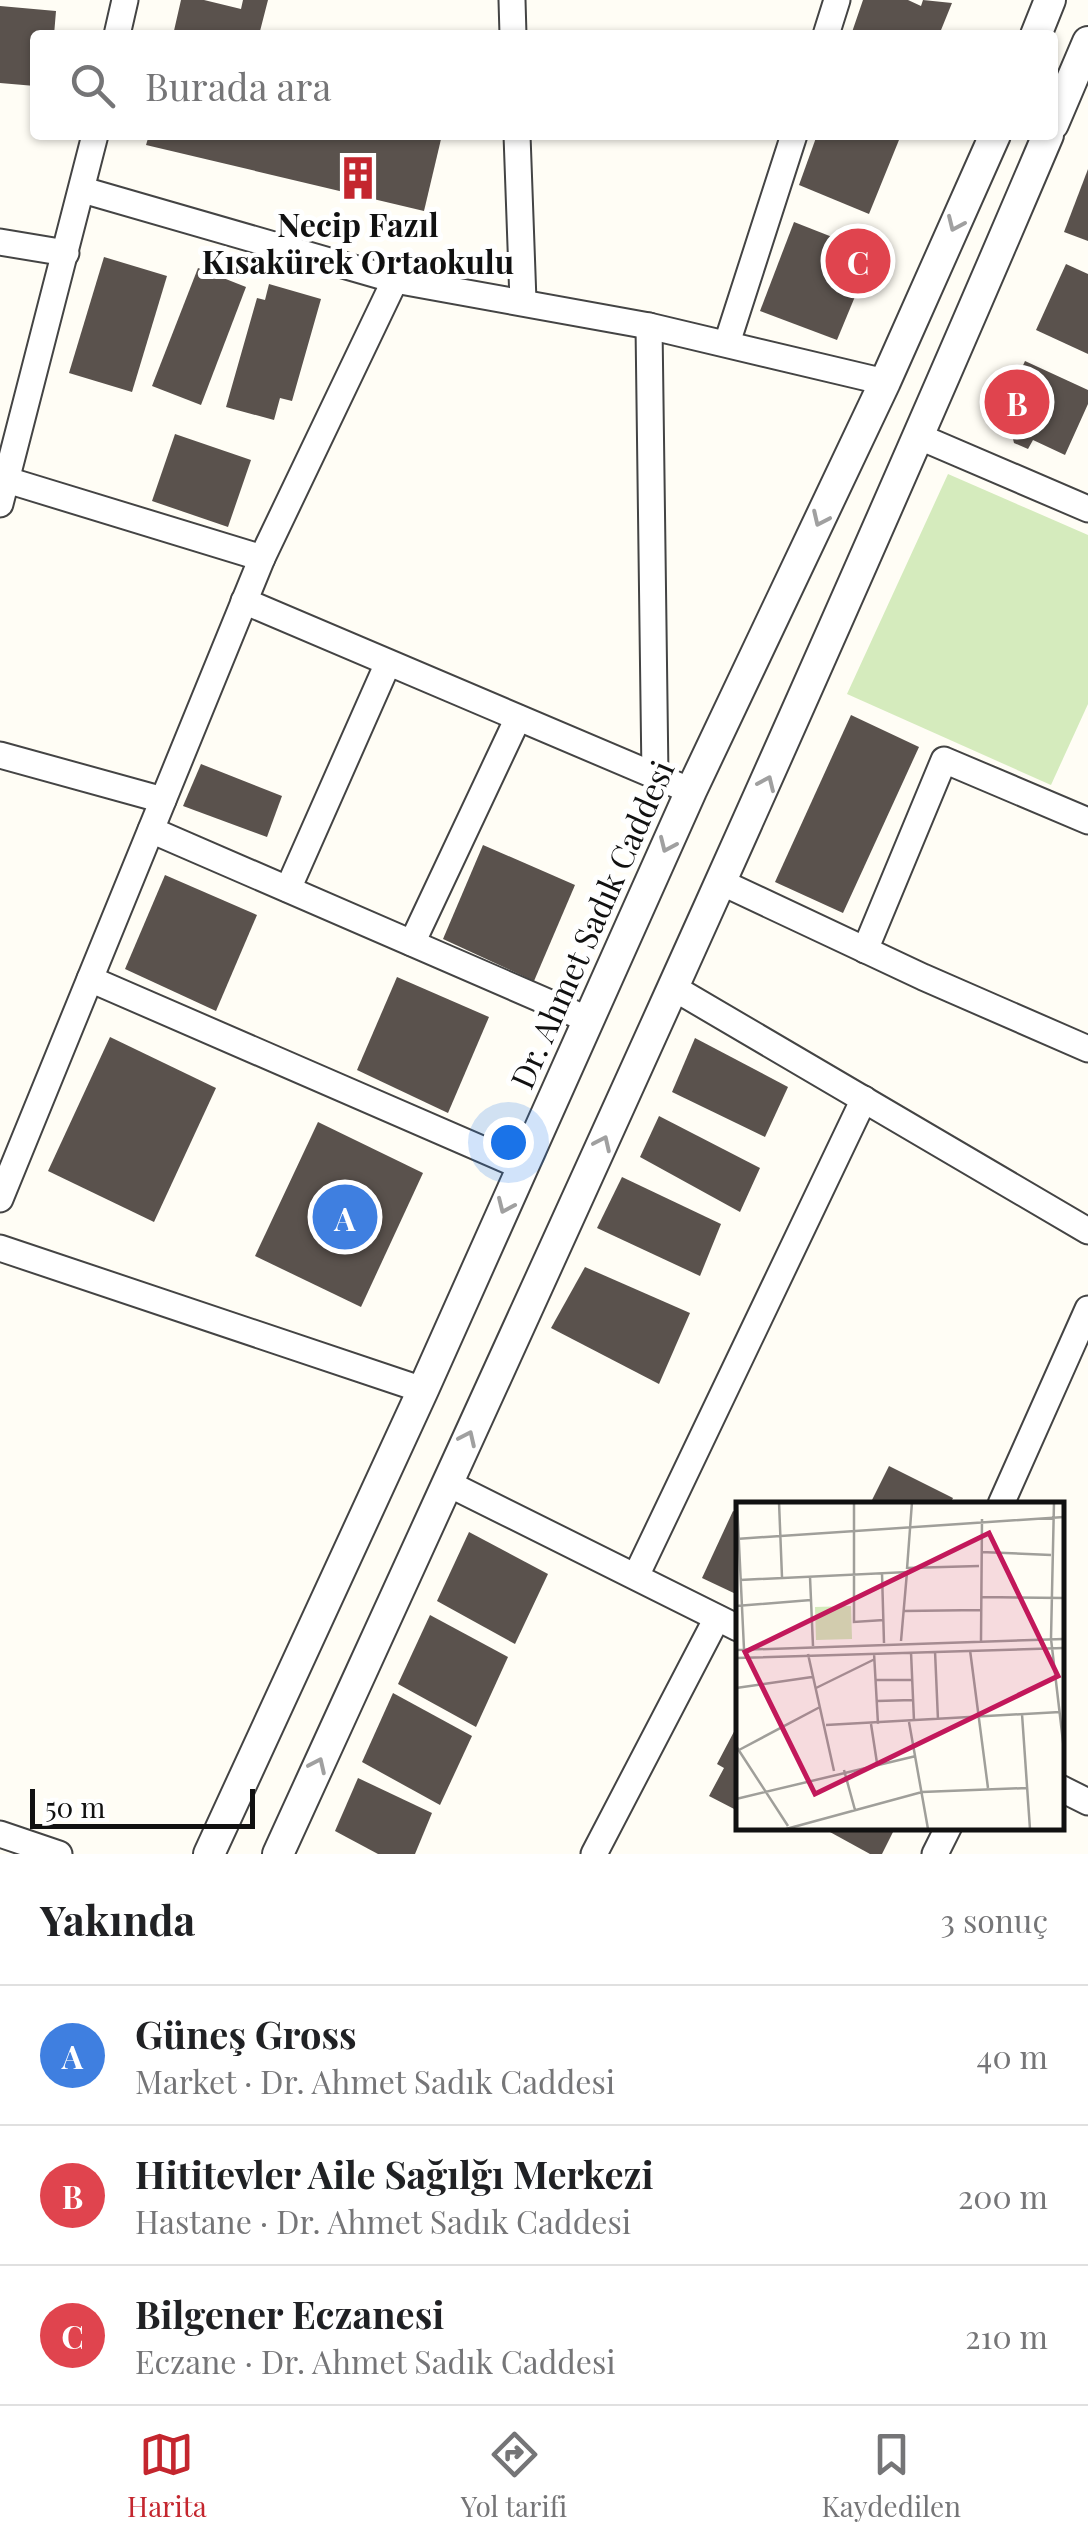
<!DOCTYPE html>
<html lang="tr">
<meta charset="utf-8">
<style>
:root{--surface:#fff;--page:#f6f6f6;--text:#202124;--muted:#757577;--line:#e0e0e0;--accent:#c4262e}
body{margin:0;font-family:"Playfair Display",serif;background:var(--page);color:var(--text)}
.scale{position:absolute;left:30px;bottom:25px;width:225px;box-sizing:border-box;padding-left:10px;border:5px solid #111;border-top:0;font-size:28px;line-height:35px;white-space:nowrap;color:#111;-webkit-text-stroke:8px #fff;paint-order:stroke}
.you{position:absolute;left:508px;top:1142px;width:35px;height:35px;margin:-25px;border:8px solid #fff;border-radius:50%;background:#1a73e8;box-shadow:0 0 0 15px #1a73e833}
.badge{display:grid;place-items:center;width:65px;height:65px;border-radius:50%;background:var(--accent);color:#fff;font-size:32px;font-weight:700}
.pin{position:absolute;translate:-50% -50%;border:5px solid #fff;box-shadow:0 2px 10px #0006}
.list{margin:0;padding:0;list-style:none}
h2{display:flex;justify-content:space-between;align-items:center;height:130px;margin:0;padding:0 40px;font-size:42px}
h2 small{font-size:32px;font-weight:400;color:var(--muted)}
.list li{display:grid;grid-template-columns:65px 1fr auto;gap:30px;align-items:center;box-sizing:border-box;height:140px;padding:0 40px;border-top:2px solid var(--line)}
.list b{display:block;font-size:38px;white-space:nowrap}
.list p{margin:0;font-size:32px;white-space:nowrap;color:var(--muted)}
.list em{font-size:32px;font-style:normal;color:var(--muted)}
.icon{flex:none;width:55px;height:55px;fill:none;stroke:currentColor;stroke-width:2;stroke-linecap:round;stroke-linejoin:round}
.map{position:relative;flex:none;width:1088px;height:1854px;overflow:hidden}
.search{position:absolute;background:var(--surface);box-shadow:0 2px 8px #0004;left:30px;right:30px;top:30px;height:110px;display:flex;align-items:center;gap:25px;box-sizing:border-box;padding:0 35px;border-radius:10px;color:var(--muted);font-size:38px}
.sheet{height:550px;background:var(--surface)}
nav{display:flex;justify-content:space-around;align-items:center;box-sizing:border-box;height:140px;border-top:2px solid var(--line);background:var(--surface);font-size:28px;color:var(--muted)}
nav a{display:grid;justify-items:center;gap:5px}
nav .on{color:var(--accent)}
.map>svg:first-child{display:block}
</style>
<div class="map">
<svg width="1088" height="1854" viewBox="0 0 1088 1854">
<rect width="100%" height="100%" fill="#fffdf5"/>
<!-- green -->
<polygon fill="#d5ebbd" points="948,474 1088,535 1088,704 1051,785 847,694"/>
<!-- building -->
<g fill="#5a524d">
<polygon points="181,0 204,0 241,9 243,0 268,0 259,35 173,35"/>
<polygon points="863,0 908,0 921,6 923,0 952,3 939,35 851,35"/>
<polygon points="0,6 56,11 54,35 35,35 35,86 0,83"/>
<polygon points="149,135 442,135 424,211 146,145"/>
<polygon points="817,135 901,135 869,214 799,185"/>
<polygon points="1088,169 1088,241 1064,232"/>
<polygon points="794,222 873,253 837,340 760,311"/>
<polygon points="104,257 167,276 132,392 69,373"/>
<polygon points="1066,264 1088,274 1088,354 1036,330"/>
<polygon points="198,268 246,287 201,405 152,386"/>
<polygon points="269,284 321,299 292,401 280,398 274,420 226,407 257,298 265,300"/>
<polygon points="1025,361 1088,390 1088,404 1065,455 1033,440 1028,449 1014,443 1012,435 995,427"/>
<polygon points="175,434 251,460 228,527 152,501"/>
<polygon points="851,715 919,747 843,913 775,882"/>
<polygon points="201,764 282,796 267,837 183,806"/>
<polygon points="483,845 575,885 534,981 443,939"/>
<polygon points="165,875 257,915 216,1011 125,969"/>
<polygon points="397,977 489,1017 448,1113 357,1070"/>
<polygon points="110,1037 216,1088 154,1222 48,1171"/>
<polygon points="695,1038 788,1087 765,1137 672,1092"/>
<polygon points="659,1116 760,1168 740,1212 640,1157"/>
<polygon points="318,1122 423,1173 361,1307 255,1256"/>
<polygon points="622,1177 721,1224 700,1276 597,1228"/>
<polygon points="585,1267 690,1313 659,1384 551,1328"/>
<polygon points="889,1466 953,1498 950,1504 870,1504"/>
<polygon points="733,1511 738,1513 738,1595 702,1578"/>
<polygon points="469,1532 548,1574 515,1644 437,1601"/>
<polygon points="430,1615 508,1657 476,1727 398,1684"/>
<polygon points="393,1693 472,1736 440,1805 362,1762"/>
<polygon points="738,1724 738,1811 709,1796 724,1768 717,1764"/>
<polygon points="358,1778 432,1813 415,1854 378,1854 335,1831"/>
<polygon points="819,1826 896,1826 882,1854 870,1854"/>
</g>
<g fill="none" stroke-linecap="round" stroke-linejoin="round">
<!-- minor casing -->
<g stroke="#444" stroke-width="29">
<g id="minor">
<polyline points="512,0 513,35"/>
<polyline points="117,35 125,0"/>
<polyline points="826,35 837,0"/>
<polyline points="517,135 523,301"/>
<polyline points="83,190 395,280 649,326 885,382"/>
<polyline points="0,242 66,253"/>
<polyline points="649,326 655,776"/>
<polyline points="727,343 794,135"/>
<polyline points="920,437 1088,509"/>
<polyline points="7,480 262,558"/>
<polyline points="0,504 95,135"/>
<polyline points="244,601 691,791"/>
<polyline points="0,755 163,800"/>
<polyline points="151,830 589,1020"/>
<polyline points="723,883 923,977 1088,1049"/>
<polyline points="288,889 388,663"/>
<polyline points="412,943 518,718"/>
<polyline points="865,950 944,760 1088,821"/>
<polyline points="90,979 523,1167"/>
<polyline points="674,988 1088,1231"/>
<polyline points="0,1199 262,558 395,280"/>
<polyline points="0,1248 423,1390"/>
<polyline points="447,1483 738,1628"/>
<polyline points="1001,1504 1088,1309"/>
<polyline points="636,1576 864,1099"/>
<polyline points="1060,1788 1088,1802"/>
<polyline points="0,1834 59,1854"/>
<polyline points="594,1854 717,1618"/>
<polyline points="935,1854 949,1826"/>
</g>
</g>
<!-- tertiary casing -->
<g stroke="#444" stroke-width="34">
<g id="tertiary">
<polyline points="1036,35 1050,0"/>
<polyline points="1053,124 1088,42"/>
<polyline points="209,1854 423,1390 691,791 885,382 995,135"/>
<path d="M278,1854C539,1283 802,713 1048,135"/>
</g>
</g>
<!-- minor -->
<use href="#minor" stroke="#fff" stroke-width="25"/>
<!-- tertiary -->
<use href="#tertiary" stroke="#fff" stroke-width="30"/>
</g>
<!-- one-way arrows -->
<defs><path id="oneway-chevron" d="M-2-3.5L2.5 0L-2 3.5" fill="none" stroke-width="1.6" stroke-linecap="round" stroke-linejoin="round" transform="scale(2.5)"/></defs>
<g stroke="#a0a0a0">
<use href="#oneway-chevron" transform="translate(955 224) rotate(114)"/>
<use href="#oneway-chevron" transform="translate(820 519) rotate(115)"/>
<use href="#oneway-chevron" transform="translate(767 783) rotate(-66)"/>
<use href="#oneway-chevron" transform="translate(667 845) rotate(114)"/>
<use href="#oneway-chevron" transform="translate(603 1143) rotate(-65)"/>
<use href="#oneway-chevron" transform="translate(505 1206) rotate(114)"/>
<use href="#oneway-chevron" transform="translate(468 1438) rotate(-65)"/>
<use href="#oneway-chevron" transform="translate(318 1765) rotate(-65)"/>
</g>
<!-- icons -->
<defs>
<g id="building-bare" transform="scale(3.45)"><path d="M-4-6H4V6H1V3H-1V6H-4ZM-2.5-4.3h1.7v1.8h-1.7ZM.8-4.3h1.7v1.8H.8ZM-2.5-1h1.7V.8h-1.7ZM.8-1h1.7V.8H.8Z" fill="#c4262e" stroke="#fff" stroke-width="2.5" paint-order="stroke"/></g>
</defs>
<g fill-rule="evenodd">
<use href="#building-bare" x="358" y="178"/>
</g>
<g text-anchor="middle" stroke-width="10" stroke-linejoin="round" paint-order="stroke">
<!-- poi labels -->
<g font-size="32" font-weight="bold" fill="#111" stroke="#fff">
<text x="358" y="237">Necip Fazıl<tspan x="358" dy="37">Kısakürek Ortaokulu</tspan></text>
</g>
<!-- street labels -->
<g font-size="32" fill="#111" stroke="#fff">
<text transform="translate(593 925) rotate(-66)" y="11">Dr. Ahmet Sadık Caddesi</text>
</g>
</g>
<!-- overview -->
<g transform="translate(736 1502)">
<rect width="328" height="328" fill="#fffdf5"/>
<path d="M115,104L116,137L80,138L79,105Z" fill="#d5ebbd"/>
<path fill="none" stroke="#a09f9a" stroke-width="2.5" d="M1,0L8,147M43,0L46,75M118,0V120L148,118M318,0L315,137L328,248M0,37L328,15M245,50L315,53M171,66L243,64M171,67L176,0M146,71L148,141M74,75L77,144M4,78L171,70L165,139M246,95L328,96M0,104L75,98M168,109L245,108M245,139L246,17M0,148L328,137M234,148L252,286M199,149L202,218M175,150L178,219M138,151L142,222M72,152L98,269M0,156L328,146M140,178H176M0,186L76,175M80,186L139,157M141,199L177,198M286,212L294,327M173,220L192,327M135,222L141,261M90,223L324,210M0,244L52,324M3,248L84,205M108,268L119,308M0,297L180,254M50,327L186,290L291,286"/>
<path fill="#c2185b" fill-opacity="0.15" stroke="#c2185b" stroke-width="5" d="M253,31L322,174L79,292L9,150Z"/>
<rect width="328" height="328" fill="none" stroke="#111" stroke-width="5"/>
</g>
</svg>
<div class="scale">50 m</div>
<div class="you"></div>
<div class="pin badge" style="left:345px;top:1217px;background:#3f7fe0">A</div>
<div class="pin badge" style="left:1017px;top:402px;background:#e0444e">B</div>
<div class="pin badge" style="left:858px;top:261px;background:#e0444e">C</div>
<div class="search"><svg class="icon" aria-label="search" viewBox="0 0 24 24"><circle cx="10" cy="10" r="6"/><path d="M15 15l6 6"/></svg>Burada ara</div>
</div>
<section class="sheet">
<h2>Yakında<small>3 sonuç</small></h2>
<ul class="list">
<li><span class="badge" style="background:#3f7fe0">A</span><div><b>Güneş Gross</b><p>Market · Dr. Ahmet Sadık Caddesi</p></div><em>40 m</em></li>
<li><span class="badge" style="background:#e0444e">B</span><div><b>Hititevler Aile Sağılğı Merkezi</b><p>Hastane · Dr. Ahmet Sadık Caddesi</p></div><em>200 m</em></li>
<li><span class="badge" style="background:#e0444e">C</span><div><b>Bilgener Eczanesi</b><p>Eczane · Dr. Ahmet Sadık Caddesi</p></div><em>210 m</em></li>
</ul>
</section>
<nav>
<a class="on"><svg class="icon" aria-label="map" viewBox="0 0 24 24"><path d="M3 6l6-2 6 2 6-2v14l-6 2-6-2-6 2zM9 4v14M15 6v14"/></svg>Harita</a>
<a><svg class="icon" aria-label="directions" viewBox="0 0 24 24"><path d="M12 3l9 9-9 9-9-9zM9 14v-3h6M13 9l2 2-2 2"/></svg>Yol tarifi</a>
<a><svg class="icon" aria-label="saved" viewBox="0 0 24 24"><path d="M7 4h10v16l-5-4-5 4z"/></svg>Kaydedilen</a>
</nav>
